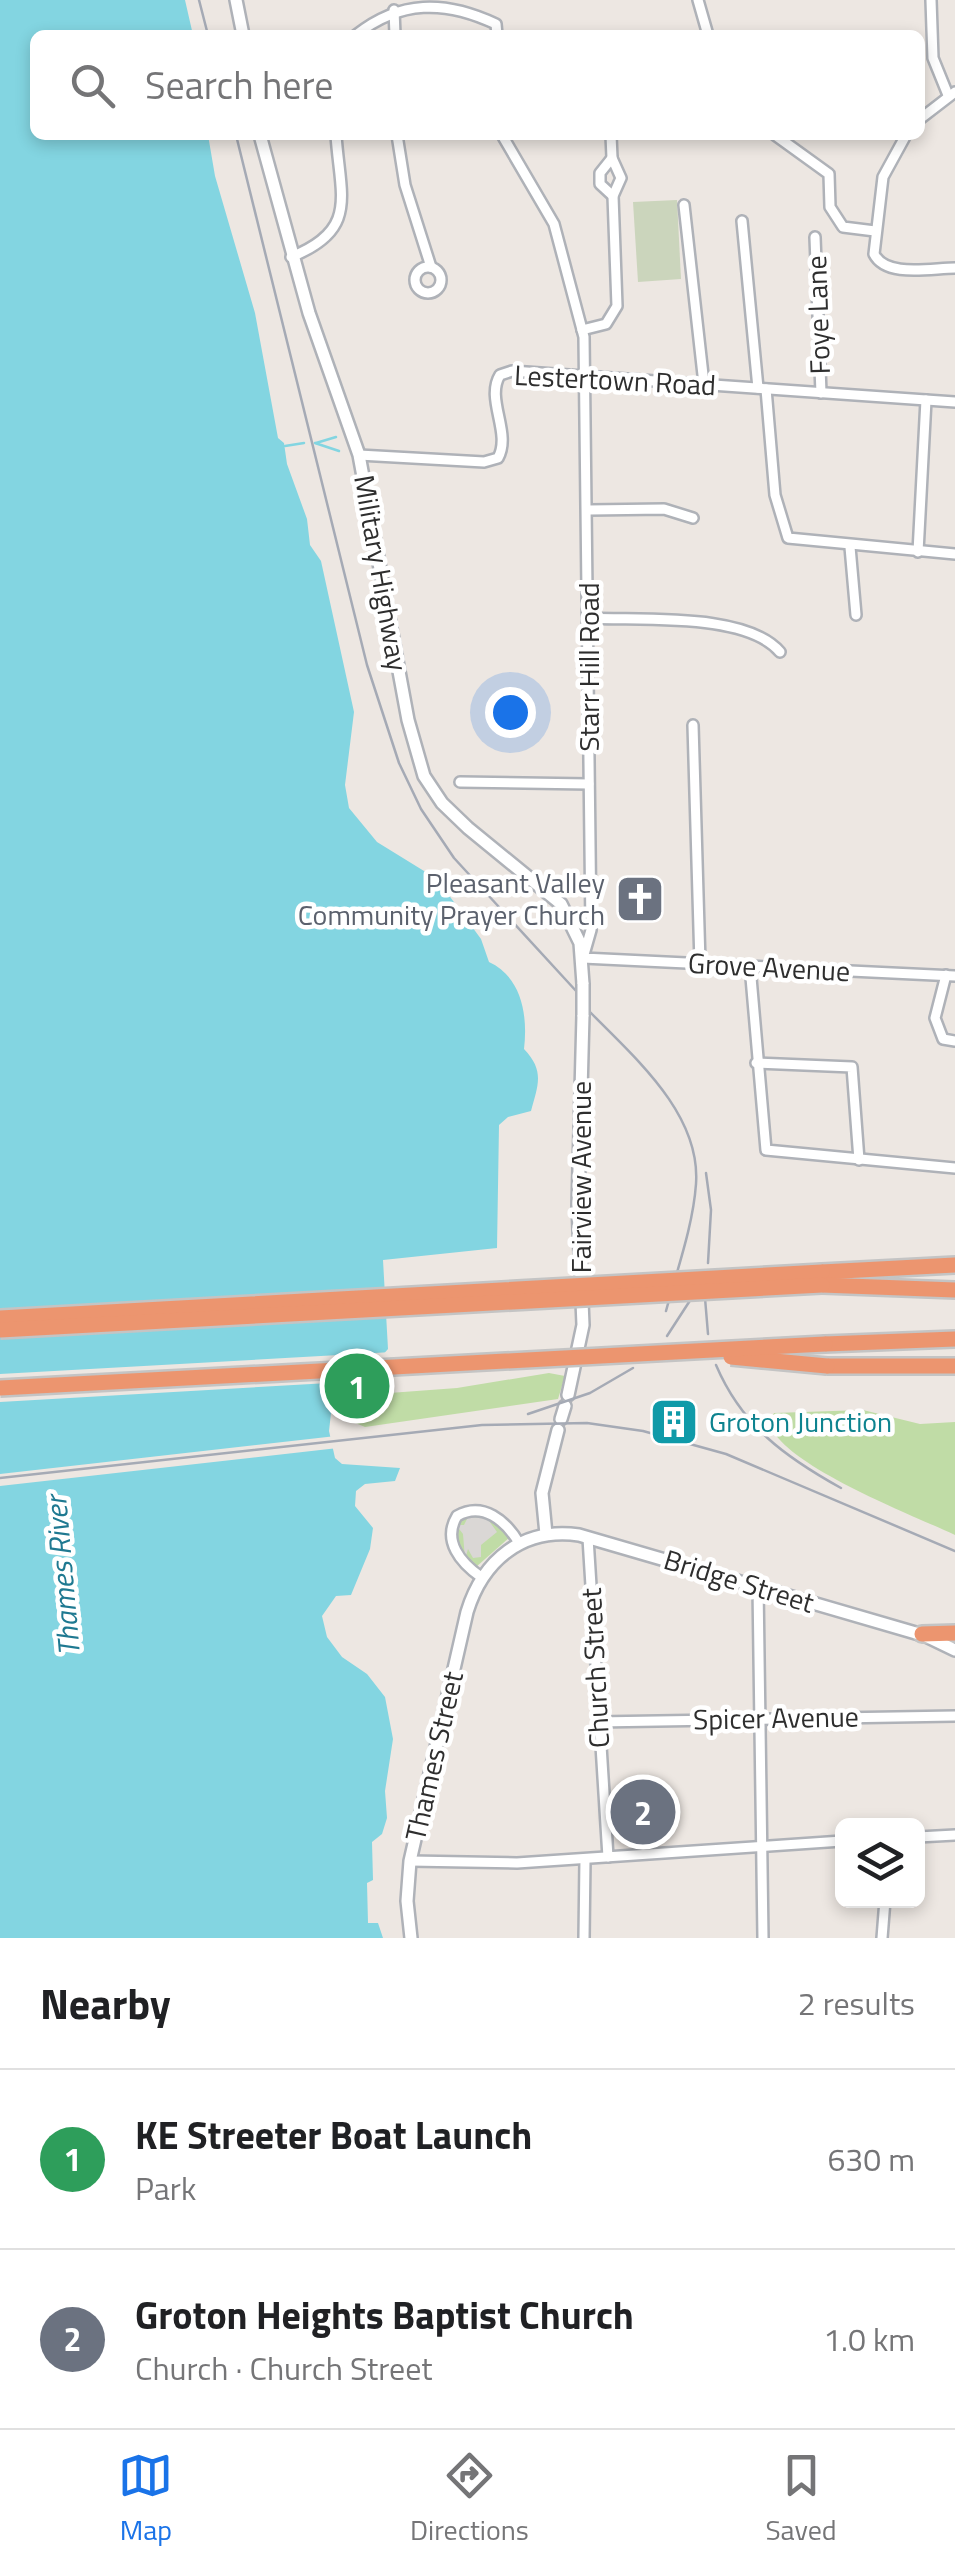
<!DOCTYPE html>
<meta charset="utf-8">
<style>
:root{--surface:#fff;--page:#f6f6f6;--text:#202124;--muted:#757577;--line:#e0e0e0;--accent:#1a73e8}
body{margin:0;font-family:"Titillium Web",sans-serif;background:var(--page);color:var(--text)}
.controls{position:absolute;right:30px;bottom:30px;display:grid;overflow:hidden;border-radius:15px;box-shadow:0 5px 15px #0003}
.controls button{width:90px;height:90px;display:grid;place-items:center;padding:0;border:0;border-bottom:2px solid var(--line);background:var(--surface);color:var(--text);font:50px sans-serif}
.you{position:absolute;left:510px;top:712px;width:35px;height:35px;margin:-25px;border:8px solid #fff;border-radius:50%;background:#1a73e8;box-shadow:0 0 0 15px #1a73e833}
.badge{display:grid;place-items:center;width:65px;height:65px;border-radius:50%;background:var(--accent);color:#fff;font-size:32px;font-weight:700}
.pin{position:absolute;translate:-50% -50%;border:5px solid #fff;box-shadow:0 2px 10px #0006}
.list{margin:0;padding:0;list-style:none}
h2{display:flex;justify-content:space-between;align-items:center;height:130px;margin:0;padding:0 40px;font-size:42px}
h2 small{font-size:32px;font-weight:400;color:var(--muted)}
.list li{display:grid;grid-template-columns:65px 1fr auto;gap:30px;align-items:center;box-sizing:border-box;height:180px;padding:0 40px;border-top:2px solid var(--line)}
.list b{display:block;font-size:38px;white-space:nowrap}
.list p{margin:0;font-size:32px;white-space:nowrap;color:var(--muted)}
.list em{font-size:32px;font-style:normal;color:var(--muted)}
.icon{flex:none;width:55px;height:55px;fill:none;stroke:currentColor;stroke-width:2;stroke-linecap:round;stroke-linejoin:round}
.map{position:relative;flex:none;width:955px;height:1938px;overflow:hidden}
.search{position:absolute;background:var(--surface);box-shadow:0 5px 15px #0003;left:30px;right:30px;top:30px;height:110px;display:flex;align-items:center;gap:25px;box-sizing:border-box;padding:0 35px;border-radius:15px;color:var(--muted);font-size:38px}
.sheet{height:490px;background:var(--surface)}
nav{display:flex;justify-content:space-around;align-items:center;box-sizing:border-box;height:140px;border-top:2px solid var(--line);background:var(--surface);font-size:28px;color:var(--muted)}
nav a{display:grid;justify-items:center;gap:5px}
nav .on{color:var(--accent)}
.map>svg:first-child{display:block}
</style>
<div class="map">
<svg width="955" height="1938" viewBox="0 0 955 1938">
<rect width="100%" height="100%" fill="#ede7e2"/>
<!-- green -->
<g fill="#c0dca6">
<polygon points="549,1373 565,1376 558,1399 365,1427 346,1419 343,1412 347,1404 360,1400 349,1396 457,1388"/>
<path d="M863,1410L920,1424L955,1422V1535C913,1515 783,1466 769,1423L774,1413Z"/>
<path d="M468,1515L497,1520L510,1537L476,1567C460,1557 451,1537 460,1520Z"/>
</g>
<!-- cemetery -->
<polygon fill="#cbd5bc" points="677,200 681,279 638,282 633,202"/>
<!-- plaza -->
<polygon fill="#dad7d5" points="468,1517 487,1518 497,1532 481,1545 481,1557 473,1558 468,1549 465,1559 463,1534 456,1525 464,1525"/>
<!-- water -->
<path fill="#83d5e1" d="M0,0H185L193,35H35V135H208L215,176L255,313L278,438L284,443L287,464L307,519L310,545L321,561L354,712L345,785L349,808L377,842L437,879L481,939L489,962C522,977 528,1016 524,1049C545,1071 538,1085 531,1111L508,1117L499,1125L497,1248L383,1260L388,1349L331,1413L329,1431L335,1458L342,1464L400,1468L395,1481L365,1484L356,1491L355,1506L373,1528L370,1549L351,1595L336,1596L322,1616L327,1637L342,1657L367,1674L385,1697L393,1739L385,1791L387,1818L382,1834L372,1842L373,1880L367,1883L368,1923H378L383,1938H0Z"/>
<!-- pier -->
<g fill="#ede7e2">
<polygon points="392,1352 364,1381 0,1402 0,1374"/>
<polygon points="336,1436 338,1448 0,1486 0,1474"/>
</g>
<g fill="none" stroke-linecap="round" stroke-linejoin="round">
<!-- stream -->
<g stroke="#83d5e1" stroke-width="2.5">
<polyline points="315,443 339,451"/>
<polyline points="316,443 336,437"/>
<polyline points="285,446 304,443"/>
</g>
<!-- street casing -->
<g stroke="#afb2b8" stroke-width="14">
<g id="street">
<polyline points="698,0 708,35"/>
<polyline points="931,0 933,58 948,95"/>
<polyline points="394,10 395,35"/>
<path d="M356,35C400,0 445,0 496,24L497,35"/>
<polyline points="920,119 955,92"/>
<polyline points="397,135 405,185 431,267"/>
<polyline points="502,135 554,224 584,337 591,930 583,958 955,976"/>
<polyline points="775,135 829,174 830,207 843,227 875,231"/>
<path d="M906,135L883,177L874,254C886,278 931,268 955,268"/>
<polyline points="612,158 600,173 600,184 613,196"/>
<polyline points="684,205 704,384"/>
<polyline points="742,221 758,388"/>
<polyline points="815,237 821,393"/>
<path d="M291,257C359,230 340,196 336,135"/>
<circle cx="428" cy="280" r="13"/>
<polyline points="582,330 606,324 617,306 613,196 621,178 612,158 611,135"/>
<polyline points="766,389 775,495 788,538 955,554"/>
<path d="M359,455L484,462L498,458C512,433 485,399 500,375L512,371L955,402"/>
<polyline points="589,510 664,509 693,518"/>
<polyline points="850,547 856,615"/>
<polyline points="918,552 926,400"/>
<path d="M589,618C640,621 746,612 780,652"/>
<polyline points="693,725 700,963"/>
<polyline points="460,782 589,784"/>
<polyline points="750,966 766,1150 955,1168"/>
<polyline points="946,975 935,1018 943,1039 955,1041"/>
<polyline points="756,1063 852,1067 859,1160"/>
<polyline points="588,1538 608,1857"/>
<path d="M481,1577C461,1563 442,1541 457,1516C483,1501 506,1521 519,1543"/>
<polyline points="758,1586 763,1938"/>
<polyline points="597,1722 955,1716"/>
<polyline points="918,1837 955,1835"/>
<polyline points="410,1861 517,1863 842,1841"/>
<polyline points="584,1938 585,1859"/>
<polyline points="882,1938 885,1900"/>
</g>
</g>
<!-- secondary casing -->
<g stroke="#afb2b8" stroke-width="16">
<g id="secondary">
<polyline points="236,0 243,35"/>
<polyline points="260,135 309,313 359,455 408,720 424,776 442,803 468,828 561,904 580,943 583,984"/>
<polyline points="568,1395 583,1325 578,1206 583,1015"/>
<polyline points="561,1419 565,1406"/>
<polyline points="546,1534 542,1493 558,1430"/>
<path d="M411,1938L407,1901L410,1861L467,1612C483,1560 523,1527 579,1535L926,1636L955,1650"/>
</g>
</g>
<!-- highway casing -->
<g stroke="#c4c4c4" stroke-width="20">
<g id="highway">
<polyline points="822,1272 955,1265"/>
<polyline points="822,1285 955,1290"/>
<polyline points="825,1344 955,1339"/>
<polyline points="827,1366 955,1366"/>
<polyline points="922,1634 955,1633"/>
</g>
</g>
<!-- street -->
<use href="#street" stroke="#fff" stroke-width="9"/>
<!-- secondary -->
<use href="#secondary" stroke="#fff" stroke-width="11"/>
<!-- highway -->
<use href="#highway" stroke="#ec956f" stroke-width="15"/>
<!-- rail -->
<g stroke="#a5aab5" stroke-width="2.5">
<polyline points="199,0 208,35"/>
<polyline points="236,135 367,665 399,763 421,809 454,858 577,992"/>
<path d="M590,1012C635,1058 701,1114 696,1184C693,1226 677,1270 666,1311"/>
<polyline points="706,1173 711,1210 708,1263"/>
<polyline points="705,1298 708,1334"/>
<polyline points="667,1336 691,1299"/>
<path d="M716,1365C742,1426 785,1457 841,1488"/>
<polyline points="528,1414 590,1393 633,1368"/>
<polyline points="0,1478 482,1425 587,1423 643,1431 726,1454 955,1551"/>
</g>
<!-- secondary-bridge casing -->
<g stroke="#afb2b8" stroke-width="16" stroke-linecap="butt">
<polyline id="secondary-bridge" points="583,1015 583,984"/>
</g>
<!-- highway-bridge casing -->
<g stroke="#c4c4c4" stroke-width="20" stroke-linecap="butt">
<g id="highway-bridge">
<polyline points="0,1318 822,1272"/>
<polyline points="0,1330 822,1285"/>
<polyline points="731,1357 827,1366"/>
<polyline points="0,1388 825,1344"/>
</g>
</g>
<!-- secondary-bridge -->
<use href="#secondary-bridge" stroke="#fff" stroke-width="11"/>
<!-- highway-bridge -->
<use href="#highway-bridge" stroke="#ec956f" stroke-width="15"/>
</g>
<!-- icons -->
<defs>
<g id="church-square" transform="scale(2.5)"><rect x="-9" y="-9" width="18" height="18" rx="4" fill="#6b7280" stroke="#fff"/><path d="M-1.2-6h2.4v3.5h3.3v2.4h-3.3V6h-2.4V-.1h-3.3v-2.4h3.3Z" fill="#fff"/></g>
<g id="building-square" transform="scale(2.5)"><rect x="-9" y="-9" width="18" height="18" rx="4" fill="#0f9aa8" stroke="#fff"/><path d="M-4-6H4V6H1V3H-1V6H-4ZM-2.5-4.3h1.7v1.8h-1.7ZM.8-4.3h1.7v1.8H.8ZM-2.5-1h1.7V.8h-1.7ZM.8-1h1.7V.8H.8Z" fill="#fff"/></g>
</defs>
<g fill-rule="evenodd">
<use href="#church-square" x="640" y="899"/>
<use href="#building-square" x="674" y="1422"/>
</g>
<g text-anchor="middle" stroke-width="9" stroke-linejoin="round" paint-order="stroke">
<!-- street labels -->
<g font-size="28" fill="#2e2e2e" stroke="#fff">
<text transform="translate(818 315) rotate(-92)" y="10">Foye Lane</text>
<text transform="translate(615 380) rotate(3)" y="10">Lestertown Road</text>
<text transform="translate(381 573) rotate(80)" y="10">Military Highway</text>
<text transform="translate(589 667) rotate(-90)" y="10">Starr Hill Road</text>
<text transform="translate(769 967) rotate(3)" y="10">Grove Avenue</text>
<text transform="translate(581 1177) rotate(-90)" y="10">Fairview Avenue</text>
<text transform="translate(739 1581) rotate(17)" y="10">Bridge Street</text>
<text transform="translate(595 1668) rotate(-93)" y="10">Church Street</text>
<text transform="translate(776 1718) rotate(-1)" y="10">Spicer Avenue</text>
<text transform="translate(434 1756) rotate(-77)" y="10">Thames Street</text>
</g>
<!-- worship labels -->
<g font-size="28" fill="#5b616d" stroke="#fff" text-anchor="end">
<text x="605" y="893">Pleasant Valley<tspan x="605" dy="32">Community Prayer Church</tspan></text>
</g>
<!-- culture labels -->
<g font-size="28" fill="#0d838f" stroke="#fff" text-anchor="start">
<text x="709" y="1432">Groton Junction</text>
</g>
<!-- water labels -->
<g font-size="30" font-style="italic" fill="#1f7991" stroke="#fff">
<text transform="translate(63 1576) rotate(-95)" y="10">Thames River</text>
</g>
</g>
</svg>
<div class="controls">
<button><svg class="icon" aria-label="layers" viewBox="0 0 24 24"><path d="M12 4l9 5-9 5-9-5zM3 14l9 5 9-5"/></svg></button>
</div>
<div class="you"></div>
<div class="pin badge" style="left:357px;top:1386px;background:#2e9e5b">1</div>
<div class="pin badge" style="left:643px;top:1812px;background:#6b7280">2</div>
<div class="search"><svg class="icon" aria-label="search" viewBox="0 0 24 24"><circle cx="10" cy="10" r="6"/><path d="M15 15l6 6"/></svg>Search here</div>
</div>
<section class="sheet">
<h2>Nearby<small>2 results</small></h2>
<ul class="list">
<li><span class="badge" style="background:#2e9e5b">1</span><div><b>KE Streeter Boat Launch</b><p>Park</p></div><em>630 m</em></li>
<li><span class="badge" style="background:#6b7280">2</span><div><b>Groton Heights Baptist Church</b><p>Church · Church Street</p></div><em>1.0 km</em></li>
</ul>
</section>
<nav>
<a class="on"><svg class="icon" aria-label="map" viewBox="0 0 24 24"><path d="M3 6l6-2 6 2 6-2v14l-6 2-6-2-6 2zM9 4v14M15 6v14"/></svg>Map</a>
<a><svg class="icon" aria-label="directions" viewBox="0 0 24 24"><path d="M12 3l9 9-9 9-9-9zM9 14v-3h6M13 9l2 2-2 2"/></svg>Directions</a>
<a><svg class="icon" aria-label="saved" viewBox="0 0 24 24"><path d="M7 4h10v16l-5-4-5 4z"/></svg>Saved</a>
</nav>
